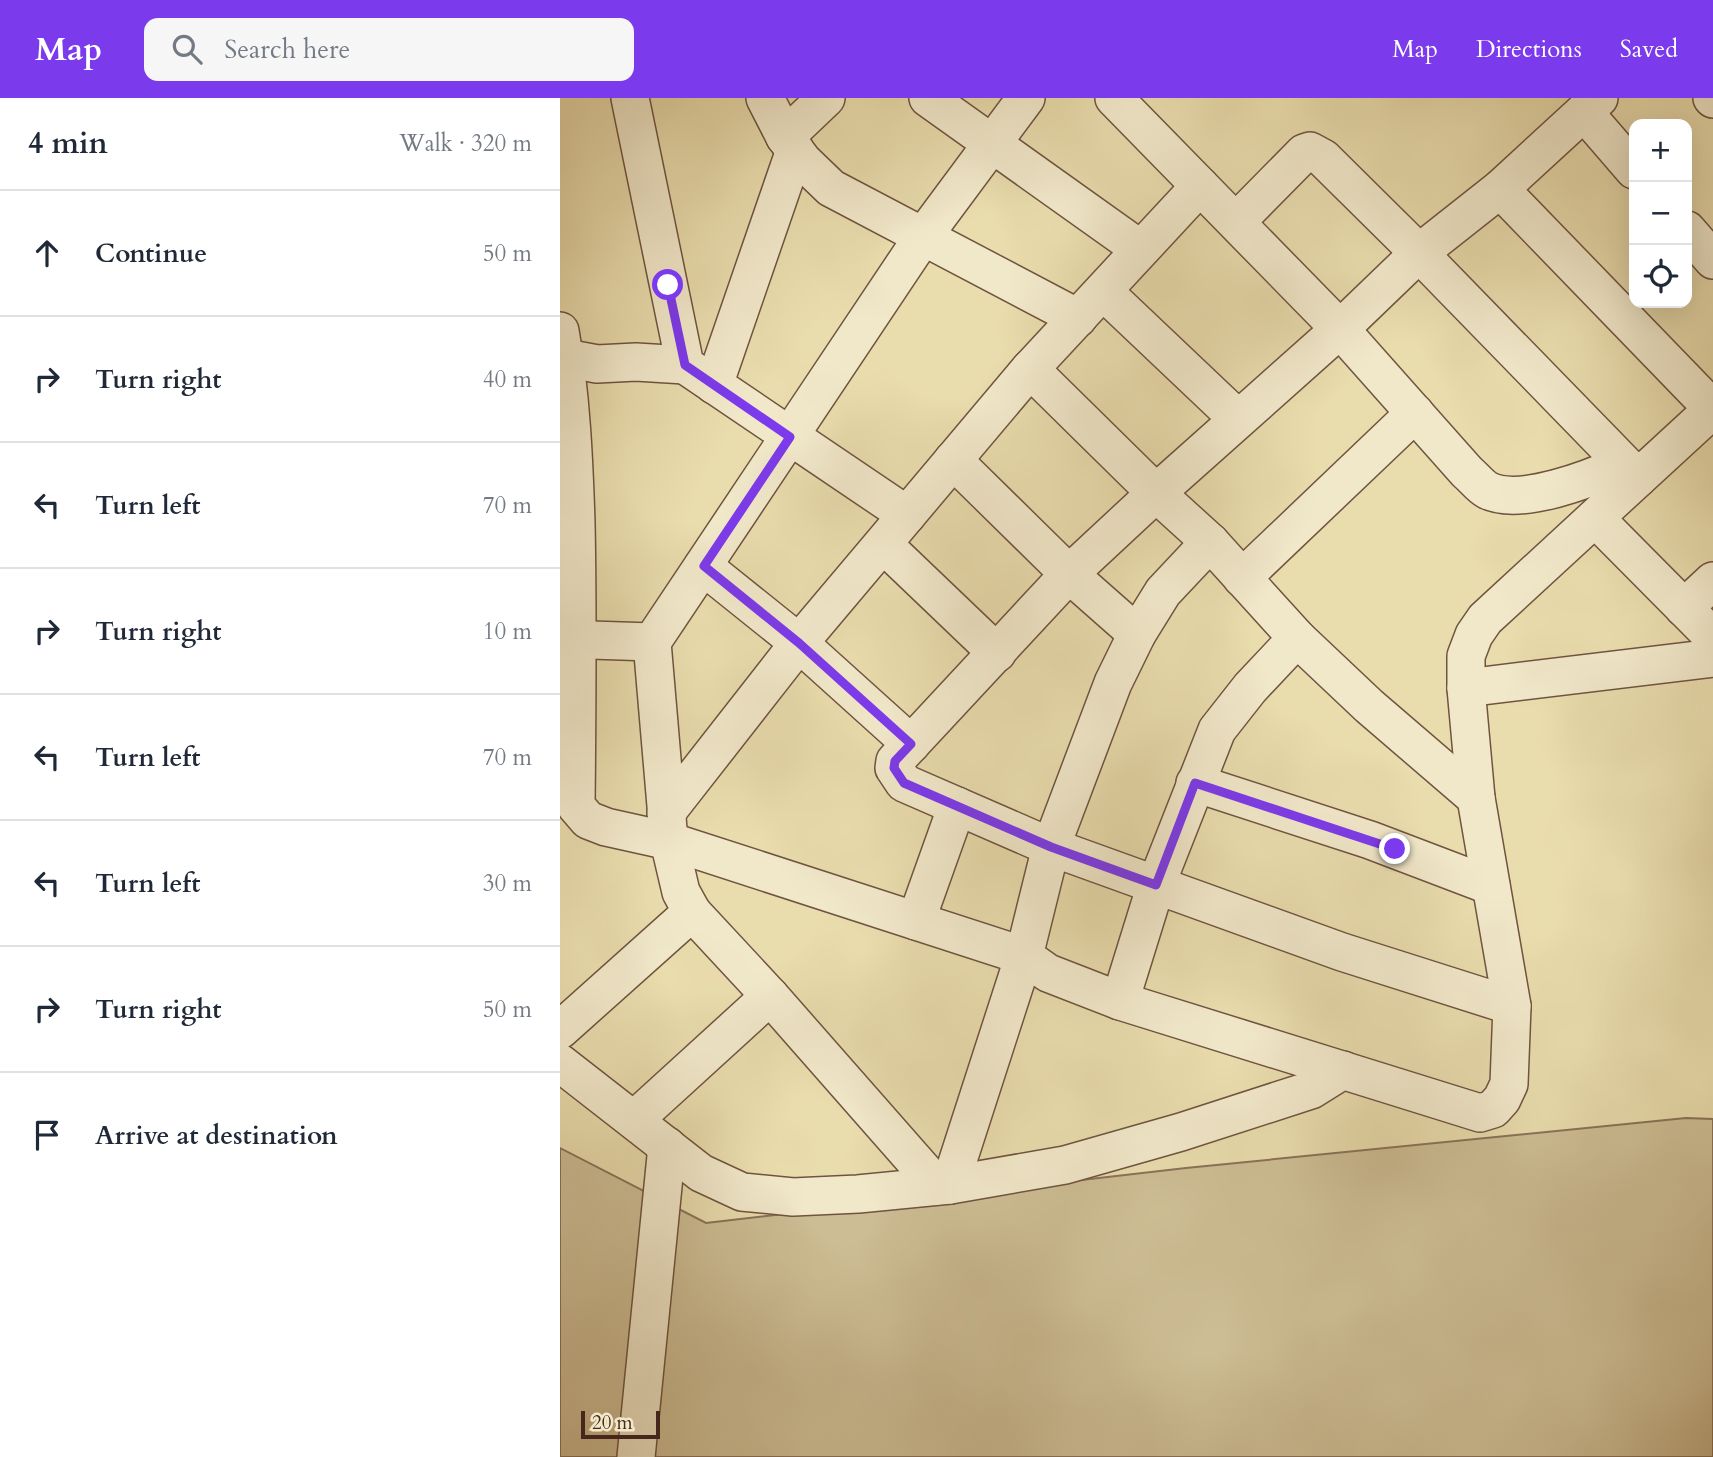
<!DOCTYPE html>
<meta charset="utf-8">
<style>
:root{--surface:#fff;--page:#f6f6f7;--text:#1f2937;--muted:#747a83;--line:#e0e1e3;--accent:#7c3aed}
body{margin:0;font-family:Cardo,serif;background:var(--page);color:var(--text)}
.controls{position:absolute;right:21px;top:21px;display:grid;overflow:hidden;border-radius:14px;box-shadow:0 7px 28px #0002}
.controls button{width:63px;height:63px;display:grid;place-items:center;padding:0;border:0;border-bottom:2px solid var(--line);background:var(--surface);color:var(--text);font:35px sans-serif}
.scale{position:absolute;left:21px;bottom:18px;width:79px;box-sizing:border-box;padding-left:7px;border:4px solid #46271b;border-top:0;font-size:19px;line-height:24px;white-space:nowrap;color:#46271b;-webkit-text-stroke:5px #f1e8ca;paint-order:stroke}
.stop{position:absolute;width:21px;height:21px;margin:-16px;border:5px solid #7c3aed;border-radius:50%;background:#fff}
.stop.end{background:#7c3aed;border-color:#fff;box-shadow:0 2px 7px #0008}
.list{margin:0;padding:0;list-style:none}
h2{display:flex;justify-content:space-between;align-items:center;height:91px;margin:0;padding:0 28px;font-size:30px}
h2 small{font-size:23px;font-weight:400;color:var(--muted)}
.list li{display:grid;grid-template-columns:46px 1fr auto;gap:21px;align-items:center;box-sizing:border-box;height:126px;padding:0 28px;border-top:2px solid var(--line)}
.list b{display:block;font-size:26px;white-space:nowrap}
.list em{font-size:23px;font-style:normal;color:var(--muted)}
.icon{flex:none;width:38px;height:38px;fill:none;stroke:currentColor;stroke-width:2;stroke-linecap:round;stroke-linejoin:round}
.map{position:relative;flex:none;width:1153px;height:1359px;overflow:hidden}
header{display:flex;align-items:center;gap:42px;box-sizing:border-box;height:98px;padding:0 35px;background:var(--accent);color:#fff}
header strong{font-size:33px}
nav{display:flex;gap:38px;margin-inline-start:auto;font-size:24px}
.search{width:490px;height:63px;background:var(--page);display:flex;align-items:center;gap:18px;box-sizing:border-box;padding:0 24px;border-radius:14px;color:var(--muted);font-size:26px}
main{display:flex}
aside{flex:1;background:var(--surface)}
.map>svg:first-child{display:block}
</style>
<header>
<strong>Map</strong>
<div class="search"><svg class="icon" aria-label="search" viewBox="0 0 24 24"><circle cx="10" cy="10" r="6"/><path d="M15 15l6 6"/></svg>Search here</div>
<nav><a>Map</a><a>Directions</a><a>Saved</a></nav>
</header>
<main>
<aside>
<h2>4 min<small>Walk · 320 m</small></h2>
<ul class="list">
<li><svg class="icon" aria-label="ahead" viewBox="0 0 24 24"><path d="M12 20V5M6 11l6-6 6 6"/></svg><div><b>Continue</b></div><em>50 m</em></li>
<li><svg class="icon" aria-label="right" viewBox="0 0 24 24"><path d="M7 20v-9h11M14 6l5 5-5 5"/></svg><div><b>Turn right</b></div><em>40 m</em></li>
<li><svg class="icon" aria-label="left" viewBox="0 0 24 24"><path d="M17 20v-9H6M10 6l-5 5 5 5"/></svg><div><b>Turn left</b></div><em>70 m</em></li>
<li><svg class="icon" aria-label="right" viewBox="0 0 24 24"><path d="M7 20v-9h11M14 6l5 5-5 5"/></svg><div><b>Turn right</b></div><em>10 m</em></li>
<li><svg class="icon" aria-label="left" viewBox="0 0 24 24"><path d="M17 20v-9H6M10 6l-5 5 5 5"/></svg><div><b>Turn left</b></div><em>70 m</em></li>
<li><svg class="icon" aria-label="left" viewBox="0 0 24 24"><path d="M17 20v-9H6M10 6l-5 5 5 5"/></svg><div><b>Turn left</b></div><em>30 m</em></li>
<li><svg class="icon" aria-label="right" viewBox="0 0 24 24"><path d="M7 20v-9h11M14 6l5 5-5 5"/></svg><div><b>Turn right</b></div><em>50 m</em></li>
<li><svg class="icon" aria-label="arrive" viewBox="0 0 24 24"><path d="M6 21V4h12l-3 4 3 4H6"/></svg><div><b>Arrive at destination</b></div></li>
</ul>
</aside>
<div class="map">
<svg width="1153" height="1359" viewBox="0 0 1153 1359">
<rect width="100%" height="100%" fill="#e9dcad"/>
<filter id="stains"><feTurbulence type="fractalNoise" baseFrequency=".00286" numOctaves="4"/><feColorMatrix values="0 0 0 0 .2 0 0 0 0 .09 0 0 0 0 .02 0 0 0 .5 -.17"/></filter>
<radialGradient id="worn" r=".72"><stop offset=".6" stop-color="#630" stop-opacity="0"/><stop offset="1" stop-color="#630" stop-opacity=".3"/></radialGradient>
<!-- green -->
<polygon fill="#cdbd94" stroke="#8a7258" stroke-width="2" points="1126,1020 1153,1021 1153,1359 0,1359 0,1050 146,1125 626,1070"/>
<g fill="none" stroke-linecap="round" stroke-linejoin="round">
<!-- minor casing -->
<g stroke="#6f5440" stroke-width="40">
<g id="minor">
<polyline points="70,0 125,267 347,417"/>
<polyline points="205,0 225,39 243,63 271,90 518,220"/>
<polyline points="368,0 580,151"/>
<path d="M554,0L780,231L907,374C913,379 920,388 927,392C960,409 1032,380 1063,366"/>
<polyline points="1152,0 1153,1"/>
<polyline points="1024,14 1074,72"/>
<polyline points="225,39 266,0"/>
<polyline points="940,91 1153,311"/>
<polyline points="676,124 744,55 750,53 763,60 859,155 1078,380"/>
<polyline points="1127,132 1153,162"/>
<polyline points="543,193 678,321"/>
<path d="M0,233C11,296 14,361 16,425C18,520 17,614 16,708L28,722L46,729L109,743L464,858L488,875L560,903L920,1015L933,1011L942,1001L949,986L952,908L916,700L906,590V558L914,537L925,521L1153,311"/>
<polyline points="0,259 37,266 76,264 125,267"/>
<polyline points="470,271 596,395 650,444 737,540 809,608 916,700"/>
<polyline points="154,287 235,52"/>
<polyline points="393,362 509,476 577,536"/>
<polyline points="1035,420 1153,539"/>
<polyline points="323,446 437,555"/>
<polyline points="143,468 239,545 351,646"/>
<polyline points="682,480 855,315"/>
<polyline points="1124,510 1153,483"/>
<polyline points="0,541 92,544"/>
<polyline points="906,590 1153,560"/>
<polyline points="635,685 810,742 931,788"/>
<polyline points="106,715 239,545 470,271 640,88"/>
<polyline points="132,814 121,794 109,743 92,544 362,140 466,0"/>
<polyline points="356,823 397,708"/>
<polyline points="560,903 596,787 657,632 690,590 737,540"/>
<polyline points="952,908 782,854 491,749 344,685 334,670 335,663 509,476 596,395 780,231 859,155 940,91 1039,0"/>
<polyline points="0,932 132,814 210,898 377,1088"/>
<polyline points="0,965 141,1075 182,1094 233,1099 298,1096 390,1087 505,1067 621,1034 751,992 783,972"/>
<polyline points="74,1022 210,898"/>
<polyline points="390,1087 464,858 491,749 553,585 577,536 603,494 650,444"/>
<polyline points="76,1359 107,1048"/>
</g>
</g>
<!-- minor -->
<use href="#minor" stroke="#f1e8ca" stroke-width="37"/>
</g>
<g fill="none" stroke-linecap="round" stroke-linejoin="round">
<!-- route -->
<polyline stroke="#7c3aed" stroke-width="9" points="108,187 125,267 230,339 144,468 239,545 351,646 335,663 334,670 344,685 491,749 596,787 635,685 835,751"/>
</g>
<rect width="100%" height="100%" filter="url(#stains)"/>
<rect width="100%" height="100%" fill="url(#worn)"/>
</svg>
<div class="controls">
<button>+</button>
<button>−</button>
<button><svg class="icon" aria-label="locate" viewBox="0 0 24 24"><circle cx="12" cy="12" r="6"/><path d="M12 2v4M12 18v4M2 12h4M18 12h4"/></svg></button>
</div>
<div class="scale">20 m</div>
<div class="stop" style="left:108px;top:187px"></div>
<div class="stop end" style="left:835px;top:751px"></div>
</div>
</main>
